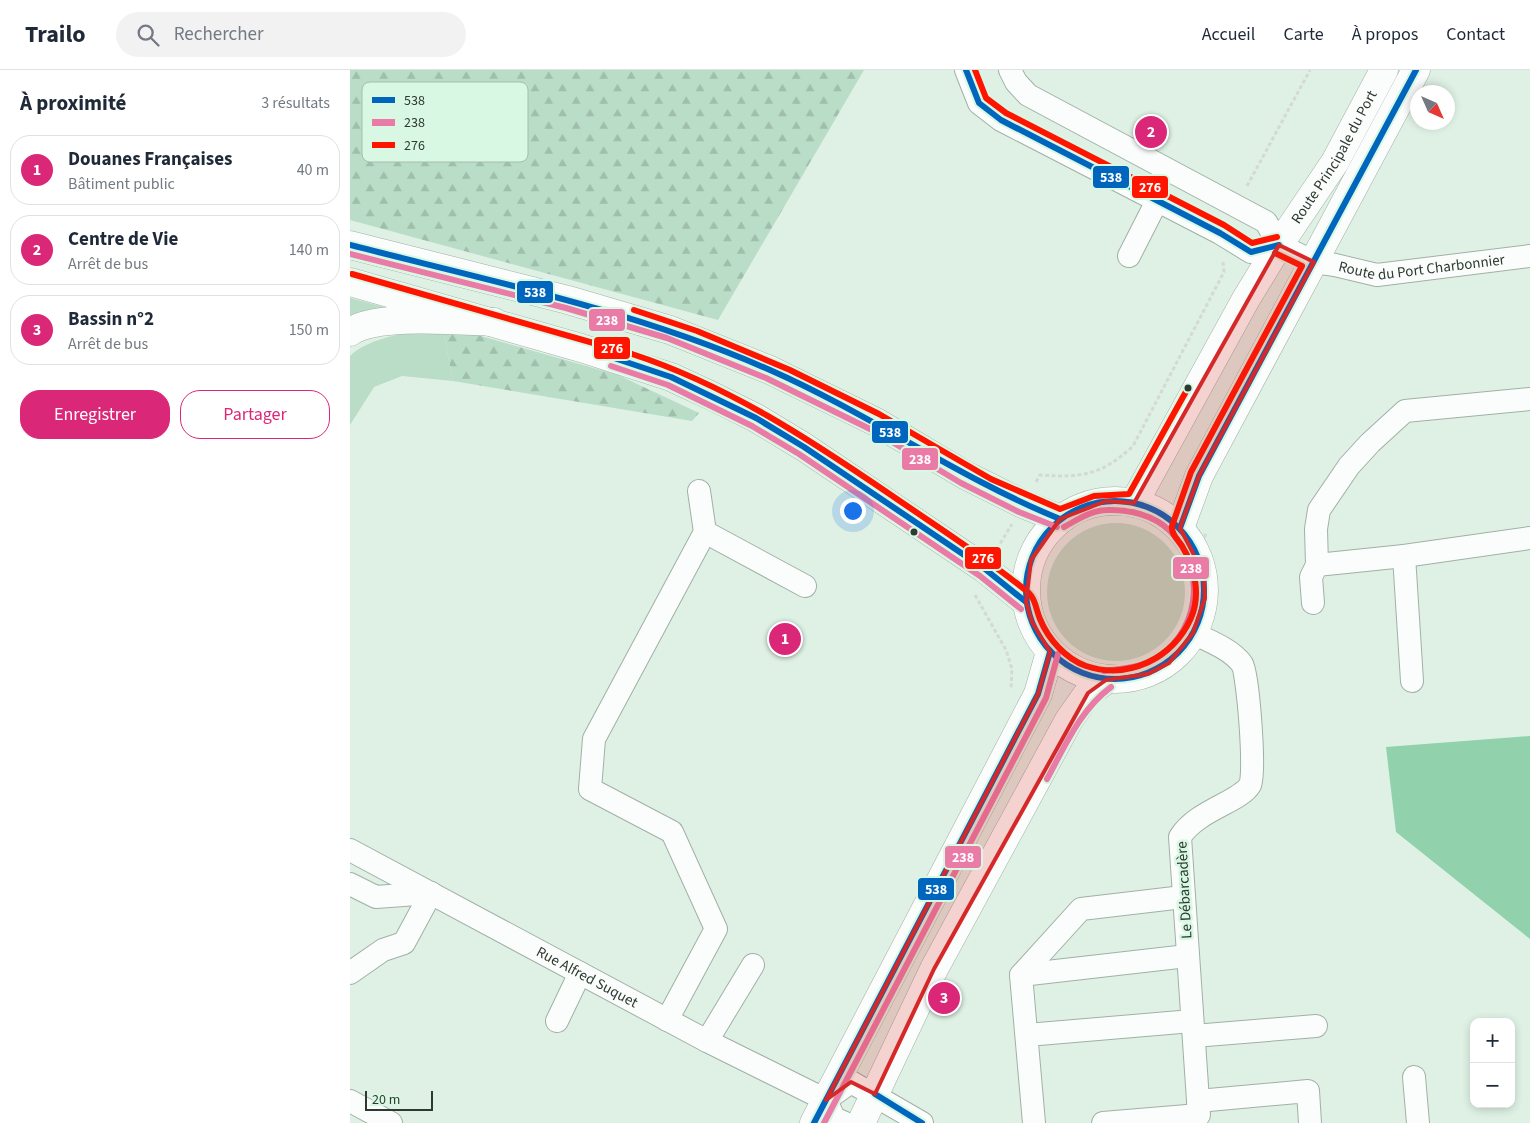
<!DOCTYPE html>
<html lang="fr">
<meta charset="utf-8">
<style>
:root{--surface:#fff;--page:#f2f2f3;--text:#1f2937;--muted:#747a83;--line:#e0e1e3;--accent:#db2777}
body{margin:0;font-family:"Source Sans 3",sans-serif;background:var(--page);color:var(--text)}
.controls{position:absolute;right:15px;bottom:15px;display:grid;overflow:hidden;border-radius:10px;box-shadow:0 2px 8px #0003}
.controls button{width:45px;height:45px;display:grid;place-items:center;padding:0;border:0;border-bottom:1px solid var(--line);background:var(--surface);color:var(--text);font:25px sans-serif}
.compass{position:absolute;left:1060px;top:15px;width:45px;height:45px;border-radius:50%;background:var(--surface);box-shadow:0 2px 8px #0003;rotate:135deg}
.scale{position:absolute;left:15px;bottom:12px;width:68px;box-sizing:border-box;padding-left:5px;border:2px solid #2d3931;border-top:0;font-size:14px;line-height:18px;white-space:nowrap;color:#2d3931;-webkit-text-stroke:4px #d8f8e3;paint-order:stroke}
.you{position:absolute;left:502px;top:440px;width:18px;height:18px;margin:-12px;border:4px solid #fff;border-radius:50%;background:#1a73e8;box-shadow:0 0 0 8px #1a73e833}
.badge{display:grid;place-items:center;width:32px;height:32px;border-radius:50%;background:var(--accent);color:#fff;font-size:16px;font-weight:700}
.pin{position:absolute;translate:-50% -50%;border:2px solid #fff;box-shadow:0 1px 5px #0006}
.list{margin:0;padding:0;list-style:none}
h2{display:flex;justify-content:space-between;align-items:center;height:65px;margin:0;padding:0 20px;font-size:21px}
h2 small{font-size:16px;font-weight:400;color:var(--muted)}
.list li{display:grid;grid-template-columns:32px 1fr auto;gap:15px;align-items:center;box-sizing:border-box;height:70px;margin:0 10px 10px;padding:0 10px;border:1px solid var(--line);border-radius:20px}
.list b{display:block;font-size:19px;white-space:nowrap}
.list p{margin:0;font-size:16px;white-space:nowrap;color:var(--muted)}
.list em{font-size:16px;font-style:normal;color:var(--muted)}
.actions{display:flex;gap:10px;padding:15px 20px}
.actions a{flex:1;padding:11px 0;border:1px solid var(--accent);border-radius:20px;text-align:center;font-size:18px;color:var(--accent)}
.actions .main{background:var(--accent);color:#fff}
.icon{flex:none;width:28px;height:28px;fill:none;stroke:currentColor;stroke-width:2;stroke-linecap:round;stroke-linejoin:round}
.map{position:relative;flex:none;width:1180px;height:1053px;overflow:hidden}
header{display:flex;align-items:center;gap:30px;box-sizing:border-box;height:70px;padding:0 25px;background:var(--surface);border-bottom:1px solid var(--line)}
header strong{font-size:24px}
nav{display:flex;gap:28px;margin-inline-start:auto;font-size:18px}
.search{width:350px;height:45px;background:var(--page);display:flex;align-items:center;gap:12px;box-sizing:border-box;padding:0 18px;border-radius:28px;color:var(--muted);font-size:19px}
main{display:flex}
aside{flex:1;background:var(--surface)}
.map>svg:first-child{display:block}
</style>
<header>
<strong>Trailo</strong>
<div class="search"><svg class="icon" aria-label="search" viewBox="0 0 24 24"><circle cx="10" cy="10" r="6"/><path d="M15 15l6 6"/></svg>Rechercher</div>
<nav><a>Accueil</a><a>Carte</a><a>À propos</a><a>Contact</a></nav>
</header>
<main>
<aside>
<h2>À proximité<small>3 résultats</small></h2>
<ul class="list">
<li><span class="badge">1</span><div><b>Douanes Françaises</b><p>Bâtiment public</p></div><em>40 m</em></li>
<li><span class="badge">2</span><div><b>Centre de Vie</b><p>Arrêt de bus</p></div><em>140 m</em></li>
<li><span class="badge">3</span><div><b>Bassin n°2</b><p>Arrêt de bus</p></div><em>150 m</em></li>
</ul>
<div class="actions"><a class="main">Enregistrer</a><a>Partager</a></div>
</aside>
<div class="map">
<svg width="1180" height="1053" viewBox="0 0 1180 1053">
<defs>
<pattern id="forest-firs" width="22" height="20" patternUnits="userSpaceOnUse" patternTransform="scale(1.25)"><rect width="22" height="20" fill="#b9ddc6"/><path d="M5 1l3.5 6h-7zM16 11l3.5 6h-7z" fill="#9fbeab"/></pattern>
</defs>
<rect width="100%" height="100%" fill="#dff1e5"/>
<!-- green -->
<g fill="#b9ddc6">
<polygon points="0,228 45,240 0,252"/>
<path d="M92,255L103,311L52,306L24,317L0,355V286C19,267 65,261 92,255Z"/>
<circle cx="766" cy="522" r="69"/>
</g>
<!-- forest -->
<g fill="url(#forest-firs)">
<polygon points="0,0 514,0 368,250 0,150"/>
<polygon points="92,255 268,305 349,343 342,351 103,311"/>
</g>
<!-- water -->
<polygon fill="#91d1ab" points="1180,666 1180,869 1046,762 1036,677"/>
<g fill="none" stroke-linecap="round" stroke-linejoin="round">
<!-- minor casing -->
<g stroke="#a1b0a6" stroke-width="24">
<g id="minor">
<polyline points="616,0 629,33 651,50 870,163 901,182 929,175"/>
<polyline points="660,0 666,12 678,25 916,152 929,175"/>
<path id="s1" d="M929,175L964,192L985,195L1027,205L1180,186"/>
<polyline points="779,186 807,131"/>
<polyline points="355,462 455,516"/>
<polyline points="1054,486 1062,611"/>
<polyline points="967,495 966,459 969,440 999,396 1020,373 1055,341 1180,329"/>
<polyline points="963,533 961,507 967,495 1054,486 1180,468"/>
<path id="s2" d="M0,780L357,971L476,1030"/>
<polyline points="0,814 26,827 81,823"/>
<polyline points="0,903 33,880 54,873 81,823"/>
<polyline points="671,905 837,886"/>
<polyline points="317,950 366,859 322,762 240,719 244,669 355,462 349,421"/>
<polyline points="207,951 230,903"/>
<polyline points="677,965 842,951"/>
<polyline points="844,966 966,956"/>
<polyline points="357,971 403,895"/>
<polyline points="1064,1007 1068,1053"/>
<polyline points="477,1029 501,1012 572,1053"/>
<polyline points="476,1030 484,1048 495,1053"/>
<polyline points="0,1031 41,1053"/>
<polyline points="848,1031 958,1021 960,1053"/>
<polyline points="684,1053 671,905 731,839 833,827"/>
<path d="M753,1053L849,1045L830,767C847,740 890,732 900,715C906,705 898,603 892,594C881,579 859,571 843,563"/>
</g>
</g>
<!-- major casing -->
<g stroke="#a1b0a6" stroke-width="29">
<g id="major">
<polyline points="0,175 218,230 320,260 420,300 526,352 615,405 673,434 710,449"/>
<polyline points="0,212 231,278 321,307 362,326 406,348 454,377 635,499 676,532"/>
<circle cx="765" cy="520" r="89"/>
<path id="s3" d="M784,433L896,229L929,175L985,92L1034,0"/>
<polyline points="830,458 849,406 1066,0"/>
<polyline points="464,1053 688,624 700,582"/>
<polyline points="511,1053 584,899 719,650 738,623 756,610"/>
</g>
</g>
<!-- highway casing -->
<g stroke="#a1b0a6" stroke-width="29">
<path id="highway" d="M0,262C27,243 110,251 144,252"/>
</g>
<!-- path -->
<g stroke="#d4d9d6" stroke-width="3" stroke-dasharray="4 2.5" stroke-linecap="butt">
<polyline points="897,116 960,0"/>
<path d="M686,412L690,405C732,408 752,405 783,376L874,202L873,192"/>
<polyline points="647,479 662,454"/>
<polyline points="848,486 856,463"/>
<polyline points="625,525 656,580 662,599 661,619"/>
<polyline points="780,616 798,604"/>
</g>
<!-- minor -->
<use href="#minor" stroke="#fafdfb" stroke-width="22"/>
<!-- major -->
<use href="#major" stroke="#fafdfb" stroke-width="28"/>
<!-- highway -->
<use href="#highway" stroke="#fafdfb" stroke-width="28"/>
<!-- bus-1 casing -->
<g stroke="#d8f8e3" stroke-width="10">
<g id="bus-1">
<polyline points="616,0 629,33 651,50 870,163 901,182 929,175"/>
<path d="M0,175C141,211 285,241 420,300C520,344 609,408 710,449"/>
<polyline points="264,288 321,307 406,348 454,377 635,499 676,532"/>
<circle cx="765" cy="520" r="89"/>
<polyline points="830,458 849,406 1066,0"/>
<polyline points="525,1024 572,1053"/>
<polyline points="464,1053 688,624 700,582"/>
</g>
</g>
<!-- bus-2 casing -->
<g stroke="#d8f8e3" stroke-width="10">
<g id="bus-2">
<polyline points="0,184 216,238 317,268 416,308 522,360 611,413 669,442 707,457"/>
<polyline points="261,296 318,315 402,356 449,384 630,506 671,539"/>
<path d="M714,457C727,450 742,440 757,440C778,439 804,445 820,461C859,500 849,568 799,592C787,598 768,599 754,601"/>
<path d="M697,709C715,676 730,640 761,617"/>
<polyline points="474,1053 696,628 708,584"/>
</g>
</g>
<!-- bus-3 casing -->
<g stroke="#d8f8e3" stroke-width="10">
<g id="bus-3">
<polyline points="625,0 636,28 656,43 874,155 902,173 927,167"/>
<path d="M2,204L282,284C377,315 459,369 541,425C586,456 632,485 674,519C686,527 685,537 690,549C698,569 716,589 736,596C779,610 823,588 841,548C851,525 845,497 832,476C828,470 821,464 822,456L841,402L952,196L925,183"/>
<polyline points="284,240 347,261 440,300 529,344 641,409 710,439 744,426 779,424 838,318"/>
</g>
</g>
<!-- bus-1 -->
<use href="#bus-1" stroke="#0065bd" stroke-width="6"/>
<!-- bus-2 -->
<use href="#bus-2" stroke="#ea7ba7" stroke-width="6"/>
<!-- bus-3 -->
<use href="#bus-3" stroke="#ff1400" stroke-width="6"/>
</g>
<!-- marked area -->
<path fill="#d62828" fill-opacity="0.2" stroke="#d62828" stroke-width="4" stroke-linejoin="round" d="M929,175L964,192L849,406L830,458L854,504L855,528L843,563L819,593L798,604L756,610L738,623L584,899L525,1024L501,1012L476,1030L688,624L700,582L682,552L676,532L681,490L710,449L756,431L784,433Z"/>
<!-- markers -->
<g fill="#2d3931" stroke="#d8f8e3" stroke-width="2">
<circle cx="838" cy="318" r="4.5"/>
<circle cx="564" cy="462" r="4.5"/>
</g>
<g text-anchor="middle" stroke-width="5" stroke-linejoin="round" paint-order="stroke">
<!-- street labels -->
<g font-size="15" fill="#2d3931" stroke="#d8f8e3">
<text dy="5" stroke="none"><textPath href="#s3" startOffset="400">Route Principale du Port</textPath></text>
<text dy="5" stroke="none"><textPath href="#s1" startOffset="148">Route du Port Charbonnier</textPath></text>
<text transform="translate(834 820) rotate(-93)" y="5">Le Débarcadère</text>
<text dy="5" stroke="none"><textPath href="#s2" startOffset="269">Rue Alfred Suquet</textPath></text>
</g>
</g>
<!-- legend -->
<rect x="12" y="12" width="166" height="80" rx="8" fill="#d8f8e3" stroke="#a5bfae" stroke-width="1"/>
<rect x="22" y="27" width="23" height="6" fill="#0065bd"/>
<rect x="22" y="49" width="23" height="7" fill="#ea7ba7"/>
<rect x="22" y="72" width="23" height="6" fill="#ff1400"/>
<g font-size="14" fill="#2d3931">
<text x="54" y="35">538</text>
<text x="54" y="57">238</text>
<text x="54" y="80">276</text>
</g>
<g stroke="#d8f8e3" stroke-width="2">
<rect x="742" y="95" width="38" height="24" rx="5" fill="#0065bd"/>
<rect x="781" y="105" width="38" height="24" rx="5" fill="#ff1400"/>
<rect x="166" y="210" width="38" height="24" rx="5" fill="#0065bd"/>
<rect x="238" y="238" width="38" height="24" rx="5" fill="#ea7ba7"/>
<rect x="243" y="266" width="38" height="24" rx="5" fill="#ff1400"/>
<rect x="521" y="350" width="38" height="24" rx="5" fill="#0065bd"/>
<rect x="551" y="377" width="38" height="24" rx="5" fill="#ea7ba7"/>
<rect x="614" y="476" width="38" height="24" rx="5" fill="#ff1400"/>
<rect x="822" y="486" width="38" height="24" rx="5" fill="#ea7ba7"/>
<rect x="594" y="775" width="38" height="24" rx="5" fill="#ea7ba7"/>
<rect x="567" y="807" width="38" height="24" rx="5" fill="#0065bd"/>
</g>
<g font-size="14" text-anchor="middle" font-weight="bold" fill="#fff">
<text x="761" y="112">538</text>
<text x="800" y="122">276</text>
<text x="185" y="227">538</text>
<text x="257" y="255">238</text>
<text x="262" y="283">276</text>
<text x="540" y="367">538</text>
<text x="570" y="394">238</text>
<text x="633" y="493">276</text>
<text x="841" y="503">238</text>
<text x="613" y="792">238</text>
<text x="586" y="824">538</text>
</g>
</svg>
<div class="controls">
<button>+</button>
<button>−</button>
</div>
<svg class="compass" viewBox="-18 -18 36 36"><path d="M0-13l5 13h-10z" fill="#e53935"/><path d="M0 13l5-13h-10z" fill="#747a83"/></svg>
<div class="scale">20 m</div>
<div class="you"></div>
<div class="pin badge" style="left:435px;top:569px">1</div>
<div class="pin badge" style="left:801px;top:62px">2</div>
<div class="pin badge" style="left:594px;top:928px">3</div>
</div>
</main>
